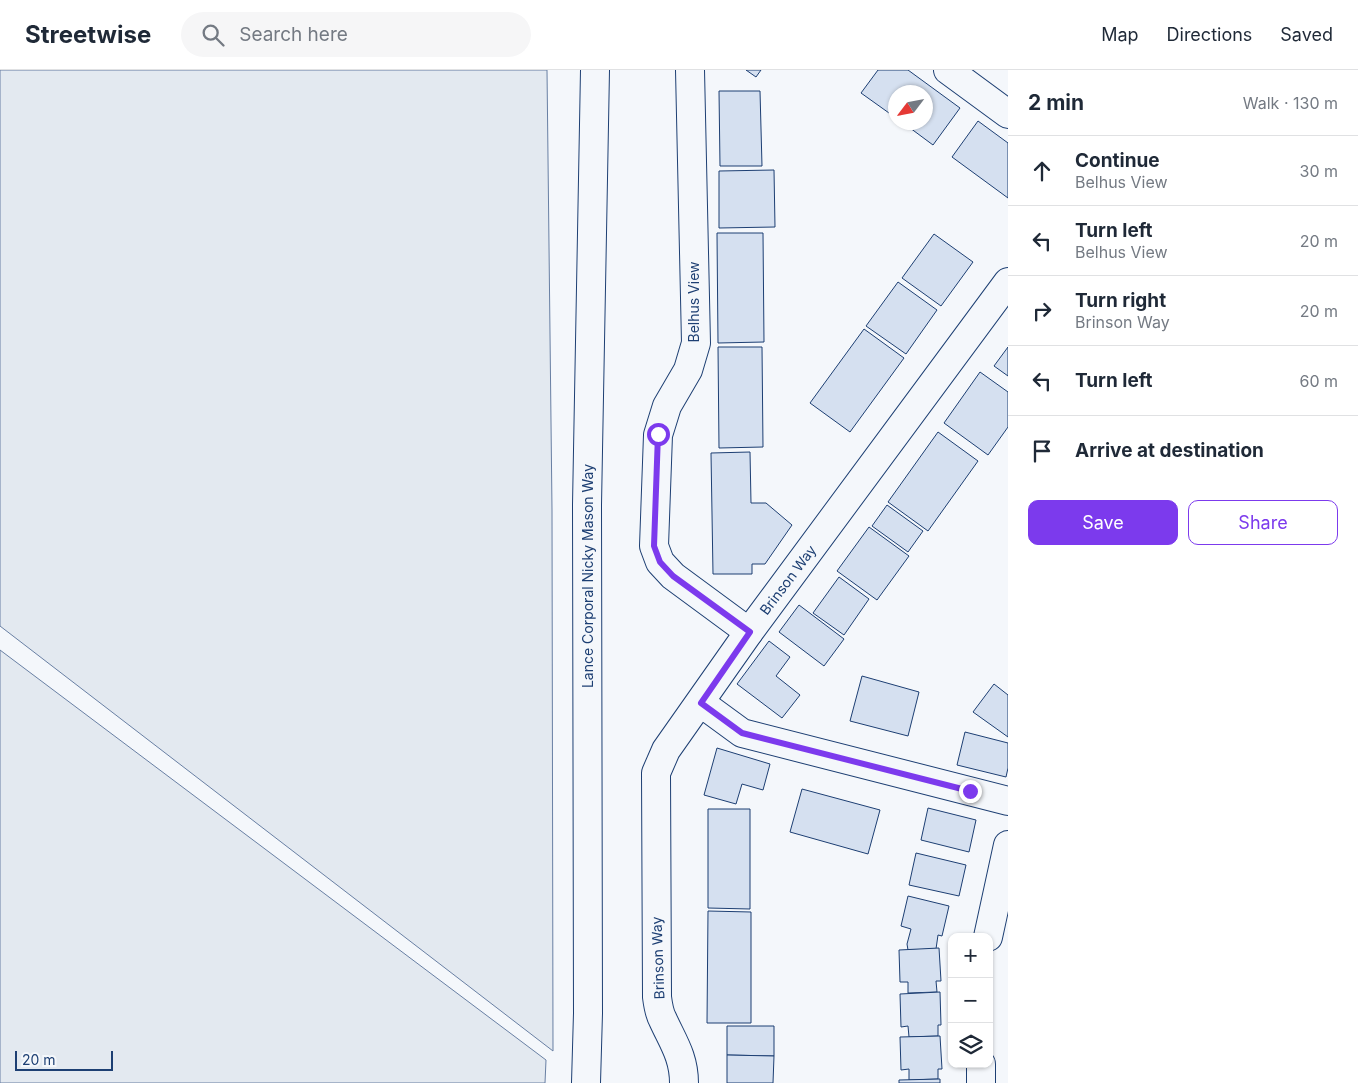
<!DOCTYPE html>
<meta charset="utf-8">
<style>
:root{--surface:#fff;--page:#f6f6f7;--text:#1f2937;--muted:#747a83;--line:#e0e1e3;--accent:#7c3aed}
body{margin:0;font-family:Inter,sans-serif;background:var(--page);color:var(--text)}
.controls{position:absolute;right:15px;bottom:15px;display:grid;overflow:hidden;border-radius:10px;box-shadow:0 1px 4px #0004}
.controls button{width:45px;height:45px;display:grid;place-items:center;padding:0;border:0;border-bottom:1px solid var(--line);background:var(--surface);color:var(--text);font:25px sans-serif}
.compass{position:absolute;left:888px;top:15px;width:45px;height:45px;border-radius:50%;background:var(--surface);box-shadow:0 1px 4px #0004;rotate:238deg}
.scale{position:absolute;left:15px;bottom:12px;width:98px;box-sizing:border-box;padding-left:5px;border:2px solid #1d3f73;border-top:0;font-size:14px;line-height:18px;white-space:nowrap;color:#1d3f73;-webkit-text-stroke:4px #f4f7fb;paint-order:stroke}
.stop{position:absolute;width:15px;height:15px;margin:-11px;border:4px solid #7c3aed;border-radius:50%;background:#fff}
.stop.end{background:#7c3aed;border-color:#fff;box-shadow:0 1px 5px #0008}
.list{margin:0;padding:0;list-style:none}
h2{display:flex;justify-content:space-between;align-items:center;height:65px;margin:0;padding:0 20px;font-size:21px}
h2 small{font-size:16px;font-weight:400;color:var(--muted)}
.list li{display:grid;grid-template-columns:32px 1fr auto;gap:15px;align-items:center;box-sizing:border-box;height:70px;padding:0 20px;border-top:1px solid var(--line)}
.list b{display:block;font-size:19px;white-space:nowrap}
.list p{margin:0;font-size:16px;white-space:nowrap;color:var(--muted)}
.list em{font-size:16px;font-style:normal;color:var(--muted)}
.actions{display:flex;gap:10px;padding:15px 20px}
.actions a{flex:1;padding:11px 0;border:1px solid var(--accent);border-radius:10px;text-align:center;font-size:18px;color:var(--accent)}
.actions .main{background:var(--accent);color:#fff}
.icon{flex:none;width:28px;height:28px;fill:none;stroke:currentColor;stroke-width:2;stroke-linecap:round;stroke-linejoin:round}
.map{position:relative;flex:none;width:1008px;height:1013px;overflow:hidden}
header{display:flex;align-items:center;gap:30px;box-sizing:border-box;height:70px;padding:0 25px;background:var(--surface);border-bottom:1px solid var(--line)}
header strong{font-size:24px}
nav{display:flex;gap:28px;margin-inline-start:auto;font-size:18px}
.search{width:350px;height:45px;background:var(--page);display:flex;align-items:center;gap:12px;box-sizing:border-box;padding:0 18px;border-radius:28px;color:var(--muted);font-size:19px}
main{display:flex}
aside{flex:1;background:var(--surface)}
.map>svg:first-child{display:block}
</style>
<header>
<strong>Streetwise</strong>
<div class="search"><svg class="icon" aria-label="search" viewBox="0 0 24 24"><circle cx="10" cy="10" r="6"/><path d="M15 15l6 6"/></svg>Search here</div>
<nav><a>Map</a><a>Directions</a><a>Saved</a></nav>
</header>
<main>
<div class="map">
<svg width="1008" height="1013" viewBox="0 0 1008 1013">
<rect width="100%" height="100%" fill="#f4f7fb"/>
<!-- green -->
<g fill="#e3e9f0" stroke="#687fa3">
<polygon points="0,0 547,0 552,440 553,981 0,556"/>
<polygon points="0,580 546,990 545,1013 0,1013"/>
</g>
<!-- building -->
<g fill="#d5e0f0" stroke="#1d3f73">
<polygon points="746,0 761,0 756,7"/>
<polygon points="878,0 908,0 960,38 933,75 902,52 926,52 926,22 896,22 896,48 861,23"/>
<polygon points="719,21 760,21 762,96 720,96"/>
<polygon points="978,51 1008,73 1008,128 952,87"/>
<polygon points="774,100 775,157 719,158 719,101"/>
<polygon points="717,163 763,163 764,272 718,273"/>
<polygon points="934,164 973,192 941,236 902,208"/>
<polygon points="898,212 937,240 906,284 866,256"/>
<polygon points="864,259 904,288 850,362 810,333"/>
<polygon points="718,277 762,277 763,377 719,378"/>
<polygon points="1008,277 1008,306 994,296"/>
<polygon points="980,302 1008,322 1008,357 988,385 944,353"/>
<polygon points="938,362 978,391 928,461 888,432"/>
<polygon points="750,382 751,433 766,433 792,455 765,494 752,494 752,504 713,504 711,383"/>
<polygon points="887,435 923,461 908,482 872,456"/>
<polygon points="869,457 909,486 877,530 837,501"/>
<polygon points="839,507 869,529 844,565 813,543"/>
<polygon points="799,535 844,569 824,596 779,562"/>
<polygon points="769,571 790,587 776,606 800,625 782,648 737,614"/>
<polygon points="862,606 919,622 908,666 850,651"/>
<polygon points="994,614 1008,625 1008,667 973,642"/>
<polygon points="965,662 1008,673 1008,698 1006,707 957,695"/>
<polygon points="717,678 770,694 763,720 742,714 736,734 704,725"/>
<polygon points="802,719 880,740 868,784 790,762"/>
<polygon points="928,738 976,750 969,782 921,770"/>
<polygon points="708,739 750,739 750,839 708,838"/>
<polygon points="916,783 966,795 959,826 909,815"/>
<polygon points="908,826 949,836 942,866 938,865 936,879 908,880 907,874 911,859 901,856"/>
<polygon points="708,841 751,842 751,953 707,953"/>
<polygon points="939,878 941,911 936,911 937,922 908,923 908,912 900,912 899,880"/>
<polygon points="940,922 941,955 938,955 938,966 909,967 908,956 901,957 900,924"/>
<polygon points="727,956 774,956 774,986 727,985"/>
<polygon points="940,966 942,999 938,999 938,1009 909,1010 909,999 901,1000 900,967"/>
<polygon points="727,985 774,986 773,1013 727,1013"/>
<polygon points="940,1009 940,1013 899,1013 899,1010"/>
</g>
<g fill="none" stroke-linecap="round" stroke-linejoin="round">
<!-- minor casing -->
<g stroke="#1d3f73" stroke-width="30">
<g id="minor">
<polyline points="690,0 696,273 688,300 667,336 658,365 654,476 660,492 673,506 749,562"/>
<polyline points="948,0 1008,44"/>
<polyline points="701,633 742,663 1008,731"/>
<polyline points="988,867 1008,775"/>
<polyline points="981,994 981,1013"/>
<path d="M684,1013C684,987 673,972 663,950C659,943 658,935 657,927L656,703L666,680L749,562L1008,212"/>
</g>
</g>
<!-- secondary casing -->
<g stroke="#1d3f73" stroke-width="30">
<polyline id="secondary" points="586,1013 588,943 587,435 595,0"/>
</g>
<!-- minor -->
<use href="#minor" stroke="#f4f7fb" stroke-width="28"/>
<!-- secondary -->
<use href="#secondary" stroke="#f4f7fb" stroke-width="28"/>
</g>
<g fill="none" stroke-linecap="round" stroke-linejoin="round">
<!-- route -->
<polyline stroke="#7c3aed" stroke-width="6" points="658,364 654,476 660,492 673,506 750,562 701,633 742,663 970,721"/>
</g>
<g text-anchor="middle" stroke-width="4" stroke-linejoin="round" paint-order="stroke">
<!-- street labels -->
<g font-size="14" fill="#1d3f73" stroke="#f4f7fb">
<text transform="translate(694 232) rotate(-90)" y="5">Belhus View</text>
<text transform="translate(588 506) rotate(-90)" y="5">Lance Corporal Nicky Mason Way</text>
<text transform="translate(788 510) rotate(-53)" y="5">Brinson Way</text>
<text transform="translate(658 888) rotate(-92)" y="5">Brinson Way</text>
</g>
</g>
</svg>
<div class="controls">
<button>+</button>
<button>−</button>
<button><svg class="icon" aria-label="layers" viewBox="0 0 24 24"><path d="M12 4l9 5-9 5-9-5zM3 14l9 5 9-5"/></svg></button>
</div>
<svg class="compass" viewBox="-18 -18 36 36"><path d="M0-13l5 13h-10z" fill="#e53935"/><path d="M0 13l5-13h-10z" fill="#747a83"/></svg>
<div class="scale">20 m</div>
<div class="stop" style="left:658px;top:364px"></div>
<div class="stop end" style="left:970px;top:721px"></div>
</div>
<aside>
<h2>2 min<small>Walk · 130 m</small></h2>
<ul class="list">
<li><svg class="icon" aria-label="ahead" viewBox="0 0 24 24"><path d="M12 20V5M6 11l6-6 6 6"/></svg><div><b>Continue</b><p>Belhus View</p></div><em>30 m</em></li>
<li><svg class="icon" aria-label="left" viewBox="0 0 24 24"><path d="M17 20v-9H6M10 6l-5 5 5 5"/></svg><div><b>Turn left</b><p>Belhus View</p></div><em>20 m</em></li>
<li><svg class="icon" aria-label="right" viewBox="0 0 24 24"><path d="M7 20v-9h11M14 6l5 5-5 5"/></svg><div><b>Turn right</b><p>Brinson Way</p></div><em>20 m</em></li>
<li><svg class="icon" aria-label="left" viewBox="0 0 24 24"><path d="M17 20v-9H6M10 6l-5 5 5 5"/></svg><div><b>Turn left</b></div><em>60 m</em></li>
<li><svg class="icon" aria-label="arrive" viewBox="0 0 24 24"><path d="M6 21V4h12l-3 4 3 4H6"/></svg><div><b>Arrive at destination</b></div></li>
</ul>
<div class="actions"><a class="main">Save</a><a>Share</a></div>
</aside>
</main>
